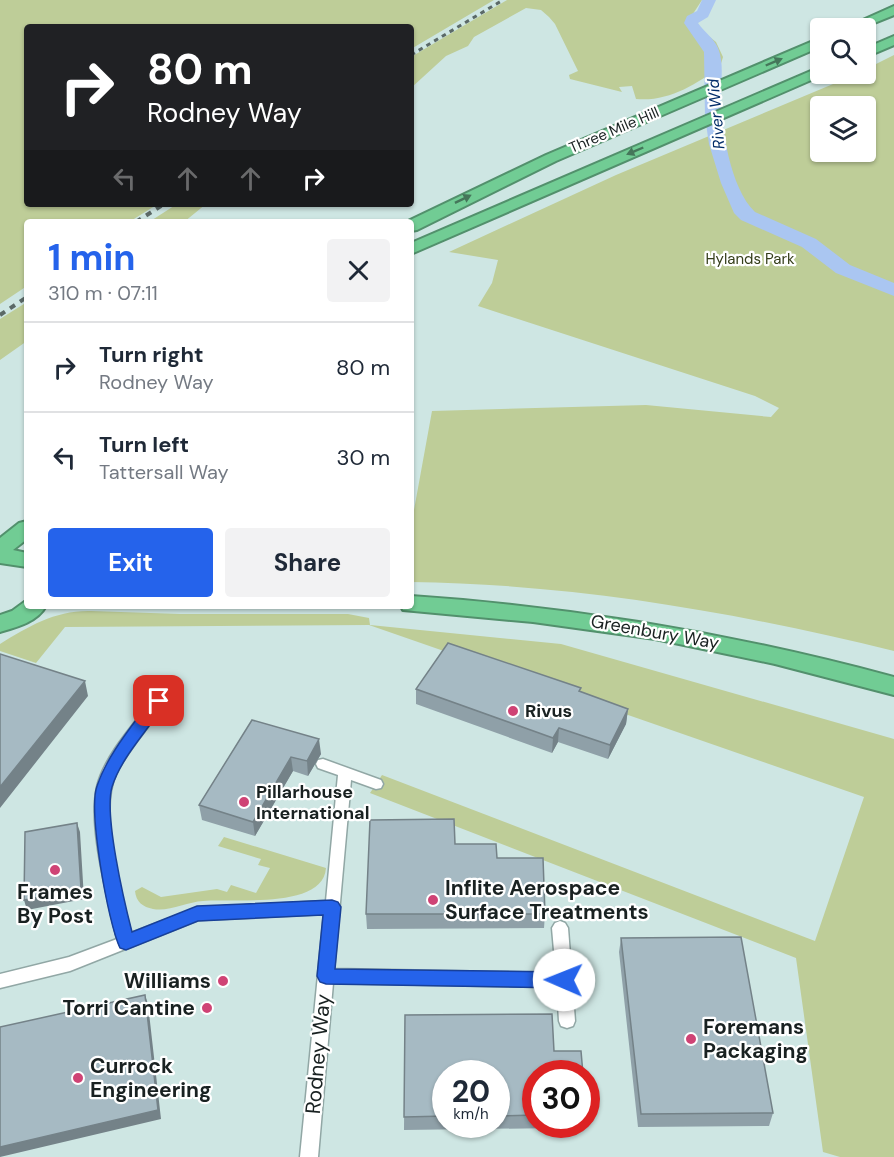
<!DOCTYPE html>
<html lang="en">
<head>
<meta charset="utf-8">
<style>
  :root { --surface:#fff; --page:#f2f2f3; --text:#1f2937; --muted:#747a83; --line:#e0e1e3; --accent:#2563eb }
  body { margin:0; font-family:"DM Sans",sans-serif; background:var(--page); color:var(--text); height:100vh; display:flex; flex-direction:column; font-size:22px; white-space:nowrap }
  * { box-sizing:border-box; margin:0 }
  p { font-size:20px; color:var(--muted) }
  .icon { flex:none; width:33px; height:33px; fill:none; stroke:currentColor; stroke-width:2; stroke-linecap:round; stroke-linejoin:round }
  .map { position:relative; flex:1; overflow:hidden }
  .details { position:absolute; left:24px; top:219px; width:390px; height:390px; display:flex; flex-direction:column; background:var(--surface); border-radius:6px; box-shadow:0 2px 4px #0004 }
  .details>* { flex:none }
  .hud { position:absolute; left:24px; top:24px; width:390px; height:183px; border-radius:6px; box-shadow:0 2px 4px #0004; background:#202124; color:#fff; overflow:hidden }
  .fabs { position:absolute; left:810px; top:18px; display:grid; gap:12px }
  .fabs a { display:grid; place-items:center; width:66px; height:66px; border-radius:6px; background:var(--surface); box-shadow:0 2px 4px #0004; font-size:30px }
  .speed { position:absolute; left:432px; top:1060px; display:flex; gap:12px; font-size:30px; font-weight:700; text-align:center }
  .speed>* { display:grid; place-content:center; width:78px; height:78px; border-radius:50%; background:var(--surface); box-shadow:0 2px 4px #0004; line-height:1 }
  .speed small { font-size:15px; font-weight:400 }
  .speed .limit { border:9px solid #d22; background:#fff; color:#111 }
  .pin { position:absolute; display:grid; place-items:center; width:51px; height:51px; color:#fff; margin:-26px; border-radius:12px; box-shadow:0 3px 9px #0006 }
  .me { position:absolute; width:66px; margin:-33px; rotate:271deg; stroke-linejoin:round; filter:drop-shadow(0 0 4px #0008) }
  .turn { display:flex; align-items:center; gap:21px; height:126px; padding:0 24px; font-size:27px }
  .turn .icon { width:78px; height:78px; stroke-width:2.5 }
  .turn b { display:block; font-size:42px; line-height:51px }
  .lanes { display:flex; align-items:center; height:57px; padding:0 24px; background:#0003; justify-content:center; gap:30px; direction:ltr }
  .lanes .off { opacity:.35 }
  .round { display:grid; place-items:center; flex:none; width:63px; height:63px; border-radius:6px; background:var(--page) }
  .headline { display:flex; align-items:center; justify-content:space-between; height:102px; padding:0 24px }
  h1 { font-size:36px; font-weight:700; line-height:45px; color:var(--accent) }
  .cta { display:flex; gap:12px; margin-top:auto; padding:12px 24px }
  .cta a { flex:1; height:69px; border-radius:6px; background:var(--accent); color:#fff; font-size:24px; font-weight:700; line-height:69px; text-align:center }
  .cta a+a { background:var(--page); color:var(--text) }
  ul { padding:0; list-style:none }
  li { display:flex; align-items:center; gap:18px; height:90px; padding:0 24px; border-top:2px solid var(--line) }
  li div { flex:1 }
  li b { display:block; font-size:22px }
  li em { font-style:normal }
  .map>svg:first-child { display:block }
</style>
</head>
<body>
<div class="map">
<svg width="894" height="1157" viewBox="0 0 894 1157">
  <rect width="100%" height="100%" fill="#cee6e3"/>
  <path fill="#becd98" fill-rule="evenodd" d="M0,0h494l-83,49v-22h-384v177h131l-29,18h-102v64l-27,18z
    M507,0h195l-13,20 27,22 7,15 -3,10c-25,18 -52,35 -84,32l-4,-13 -13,1 3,5 -52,-13 -1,-4 9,-4 -23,-47 -6,-7 -8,-7 -15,-2 -52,29 -6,9 -22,10 -35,32v-31z
    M894,55v596c-158,-39 -321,-67 -483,-69v-71l3,-1 18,-99 214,-6 125,12 8,-9 -24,-12 -277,-90 14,-23 6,-23 -49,-8 167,-77 241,-101h9v-5zM820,106h46v46h-46z
    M177,204h29l-22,18h-35z
    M27,302v39l-27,19v-41z
    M91,611l89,3h168l21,4 1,7 191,19 333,95v418h-54l-17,-5 -27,-194 -426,-165 12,-18 433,166 49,-144 -495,-172 -304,2 -29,36 -36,-12v-7c29,-18 56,-34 91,-33z
    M224,837l102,31c-3,42 -94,30 -123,33 -16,1 -34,11 -50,8 -10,-2 -17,-7 -18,-18l7,-4 19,10 56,-8 10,3 4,-7 25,8 14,-25 -12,-3 3,-6 -43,-13z"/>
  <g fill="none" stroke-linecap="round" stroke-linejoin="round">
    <path fill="#aac6f1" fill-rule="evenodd" d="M702,0h14l-8,17 -10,6c6,9 16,15 20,25 6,14 3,32 3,46 0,33 9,94 34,118l61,27 34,26 44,18v13l-58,-23 -34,-26 -61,-27 -7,-7 -13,-30 -12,-39 -4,-27 -1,-65 -20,-29 3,-7 10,-5z"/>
    <defs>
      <path id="street" d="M159,696l5,2 2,3c-15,25 -37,46 -50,73 -18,38 5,119 15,159l66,-25 129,-7 12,-126 -20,-7 -2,-4 2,-4 5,-1 58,21 2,4 -2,4 -5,1 -25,-9 -17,189 222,4 -4,-45 3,-5 5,-2 5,2 3,5 7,93 -2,5 -6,2 -6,-2 -2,-5 -2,-34 -224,-4 -15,174h-18l24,-243 -126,6 -128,51 -70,17v-14l69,-17 48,-18c-9,-41 -29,-111 -20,-152 7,-31 38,-64 57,-89z"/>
      <path id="highway" d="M894,6v9l-32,13h-17z
        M894,36v9l-28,12v-9z
        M820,38v9l-264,114 -139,69 -6,1v-9h-5l140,-67z
        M820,67v7h5l-414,180v-11z
        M27,521v18l-14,11 14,3v14l-27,-4v-25l19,-15z
        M411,596c164,11 324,38 483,81v18l-119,-31 -120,-25 -122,-17 -130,-12 -2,-4h10z
        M27,600v6h19c-9,16 -29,21 -46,26v-17l12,-4z"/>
    </defs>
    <use href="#street" stroke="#91a7a5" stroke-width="3"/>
    <use href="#highway" stroke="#52906c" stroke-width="4"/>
    <use href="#street" fill="#fff" fill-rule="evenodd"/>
    <use href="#highway" fill="#71cc94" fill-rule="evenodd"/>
    <path stroke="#5b6967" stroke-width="3" stroke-dasharray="4.5 4.5" stroke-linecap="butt" d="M411,55l92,-55"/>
    <path stroke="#5b6967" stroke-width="4" stroke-dasharray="6 6" stroke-linecap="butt" d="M136,222l28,-18
      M0,315l27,-18"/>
  </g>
  <path fill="#8fa0a8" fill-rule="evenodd" d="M416,689l164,3 48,17 -2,15 -18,35 -50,-17 -6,11 -136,-49z
    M252,720l69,34 -13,22 -15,-5 -38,65 -53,-16 -3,-15z
    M455,844l42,14 48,56 -1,14 -177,1 -1,-15z
    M621,938l152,175 -4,13 -131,1 -19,-175z
    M552,1014l2,37h27l2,23h-47v51h23l-1,3 -154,2 1,-115zM446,1074h50v51h-50z"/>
  <path fill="#748288" d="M85,681l3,15 -88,112v-21z
    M628,709l-2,15 -18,35 2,-14z
    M559,728l-1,14 -6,11 1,-15z
    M319,739l2,15 -13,22 -1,-15z
    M291,757l2,14 -38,65 -2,-14z
    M77,823l3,9 4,67 -57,11 -3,-10z
    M145,995l3,9 13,115 -161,38v-10z"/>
  <path fill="#a6bac3" stroke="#748288" stroke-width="1.5" d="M448,643l133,45 -2,3 49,18 -18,36 -51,-17 -6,10 -137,-49z
    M0,654l85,27 -85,106z
    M252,720l67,19 -12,22 -16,-4 -38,65 -54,-17z
    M454,819l1,25h41l1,14h46l2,56h-179l4,-94z
    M77,823l4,66 -57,11 1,-68z
    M741,937l32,176 -132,1 -20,-176z
    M145,995l13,115 -158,37v-120z
    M552,1014l2,37h27l2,23h-47v41l-40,1v-42h-50v42l-42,1 1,-102z"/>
  <defs><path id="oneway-solid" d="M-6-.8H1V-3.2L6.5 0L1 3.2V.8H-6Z" transform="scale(1.5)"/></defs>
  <g fill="#45765a">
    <use href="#oneway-solid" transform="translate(774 62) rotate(-23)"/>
    <use href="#oneway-solid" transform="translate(635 151) rotate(157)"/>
    <use href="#oneway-solid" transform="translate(463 199) rotate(-26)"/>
  </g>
  <path fill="#2563eb" stroke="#184099" stroke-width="1.5" d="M159,695l5,2 2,4c-16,28 -44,54 -54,86 -8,28 12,114 20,145l65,-26 135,-6 6,2 3,5 -6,62 229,3 6,2 3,6 -3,5 -6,3 -238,-4 -6,-2 -3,-6 6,-61 -125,6 -72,29 -6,-2c-12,-25 -32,-137 -23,-162 11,-33 37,-62 56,-89z"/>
  <g fill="#cf4375" stroke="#fff" stroke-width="2">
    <circle cx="513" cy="711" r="6"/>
    <circle cx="244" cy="802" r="6"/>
    <circle cx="55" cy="870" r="6"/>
    <circle cx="433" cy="900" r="6"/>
    <circle cx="223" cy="981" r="6"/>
    <circle cx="207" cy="1008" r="6"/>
    <circle cx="691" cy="1039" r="6"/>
    <circle cx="78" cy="1078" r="6"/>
  </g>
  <g text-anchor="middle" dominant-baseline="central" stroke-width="4.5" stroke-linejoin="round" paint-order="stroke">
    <g font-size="15" fill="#192121" stroke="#fff">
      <text transform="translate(614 130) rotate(-23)">Three Mile Hill</text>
    </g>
    <g font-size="15" fill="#343d19" stroke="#fff">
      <text x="750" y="259">Hylands Park</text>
    </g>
    <g font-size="16" font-style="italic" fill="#032d69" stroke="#fff">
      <text transform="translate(716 114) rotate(-95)">River Wid</text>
    </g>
    <g font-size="18" fill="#192121" stroke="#fff">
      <text transform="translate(655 632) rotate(10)">Greenbury Way</text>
    </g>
    <g font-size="18" font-weight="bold" fill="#192121" stroke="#fff" text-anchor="start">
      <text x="525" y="711">Rivus</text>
      <text x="256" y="792">Pillarhouse<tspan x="256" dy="21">International</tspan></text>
    </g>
    <g font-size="21" font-weight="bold" fill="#192121" stroke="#fff" text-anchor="start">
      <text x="445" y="888">Inflite Aerospace<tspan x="445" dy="24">Surface Treatments</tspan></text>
      <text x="55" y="892" text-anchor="middle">Frames<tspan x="55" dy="24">By Post</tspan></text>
      <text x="211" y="981" text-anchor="end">Williams</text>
      <text x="195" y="1008" text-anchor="end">Torri Cantine</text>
      <text x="703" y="1027">Foremans<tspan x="703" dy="24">Packaging</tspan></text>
      <text x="90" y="1066">Currock<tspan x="90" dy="24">Engineering</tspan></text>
    </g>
    <g font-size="21" fill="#192121" stroke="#fff">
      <text transform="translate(318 1054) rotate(-85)">Rodney Way</text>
    </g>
  </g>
</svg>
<div class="fabs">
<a><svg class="icon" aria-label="search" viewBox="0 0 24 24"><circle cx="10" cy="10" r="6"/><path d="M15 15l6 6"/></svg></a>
<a><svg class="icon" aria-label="layers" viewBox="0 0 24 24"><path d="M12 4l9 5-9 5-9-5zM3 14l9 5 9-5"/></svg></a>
</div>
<div class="speed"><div>20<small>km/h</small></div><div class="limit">30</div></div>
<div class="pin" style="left:159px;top:701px;background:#d93025"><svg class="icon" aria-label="arrive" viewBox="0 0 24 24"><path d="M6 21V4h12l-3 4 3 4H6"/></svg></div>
<svg class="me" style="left:564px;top:980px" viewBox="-20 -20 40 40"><circle r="19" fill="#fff"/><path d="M0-13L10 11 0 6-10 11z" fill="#2563eb"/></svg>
<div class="hud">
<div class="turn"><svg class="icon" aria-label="right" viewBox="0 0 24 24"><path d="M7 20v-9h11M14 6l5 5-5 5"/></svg><div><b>80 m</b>Rodney Way</div></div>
<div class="lanes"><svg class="icon off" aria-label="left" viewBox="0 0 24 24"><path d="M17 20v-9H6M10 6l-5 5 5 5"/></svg><svg class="icon off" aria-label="ahead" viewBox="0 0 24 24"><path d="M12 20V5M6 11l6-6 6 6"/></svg><svg class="icon off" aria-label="ahead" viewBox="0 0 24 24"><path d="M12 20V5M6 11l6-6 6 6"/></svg><svg class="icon" aria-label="right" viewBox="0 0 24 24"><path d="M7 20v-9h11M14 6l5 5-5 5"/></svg></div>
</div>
<section class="details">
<div class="headline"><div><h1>1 min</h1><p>310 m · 07:11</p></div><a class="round"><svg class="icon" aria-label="close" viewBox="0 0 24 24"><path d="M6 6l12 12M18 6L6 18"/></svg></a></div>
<ul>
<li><svg class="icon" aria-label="right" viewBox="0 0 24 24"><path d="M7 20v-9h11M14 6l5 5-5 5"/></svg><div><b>Turn right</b><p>Rodney Way</p></div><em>80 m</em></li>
<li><svg class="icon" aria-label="left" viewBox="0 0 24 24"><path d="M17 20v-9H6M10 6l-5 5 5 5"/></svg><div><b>Turn left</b><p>Tattersall Way</p></div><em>30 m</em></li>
</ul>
<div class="cta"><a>Exit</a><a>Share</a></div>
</section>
</div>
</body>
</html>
